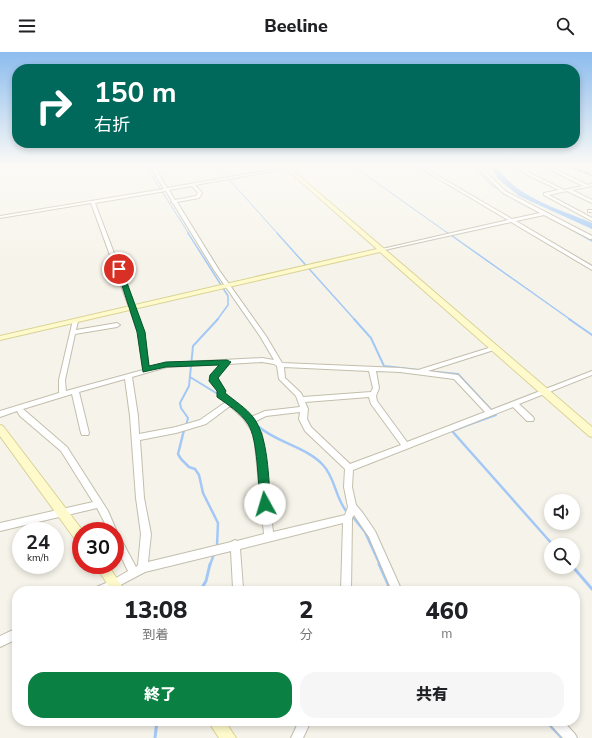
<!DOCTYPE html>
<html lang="ja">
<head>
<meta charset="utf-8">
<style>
  :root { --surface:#fff; --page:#f6f6f6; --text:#202124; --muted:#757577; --accent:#0b8043 }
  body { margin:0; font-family:"Nunito Sans","Noto Sans JP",sans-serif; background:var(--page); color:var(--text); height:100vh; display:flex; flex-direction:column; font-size:15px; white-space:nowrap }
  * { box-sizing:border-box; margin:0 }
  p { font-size:13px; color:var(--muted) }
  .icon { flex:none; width:22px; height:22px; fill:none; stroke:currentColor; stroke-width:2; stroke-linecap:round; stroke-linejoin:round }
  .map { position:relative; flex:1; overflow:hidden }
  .sheet { position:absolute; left:12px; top:534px; width:568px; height:140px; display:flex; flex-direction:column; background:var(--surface); border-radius:16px; box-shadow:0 2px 6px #0003 }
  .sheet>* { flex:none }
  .guide { position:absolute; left:12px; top:12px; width:568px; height:84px; border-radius:16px; box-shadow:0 2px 6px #0003; background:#00695c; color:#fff; overflow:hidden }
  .buttons { position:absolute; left:544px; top:442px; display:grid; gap:8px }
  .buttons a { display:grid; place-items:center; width:36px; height:36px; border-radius:50%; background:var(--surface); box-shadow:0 2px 6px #0003; font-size:20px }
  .speed { position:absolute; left:12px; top:470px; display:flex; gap:8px; font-size:20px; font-weight:700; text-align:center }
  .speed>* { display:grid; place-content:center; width:52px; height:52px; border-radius:50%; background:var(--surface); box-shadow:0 2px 6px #0003; line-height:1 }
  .speed small { font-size:10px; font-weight:400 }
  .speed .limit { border:6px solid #d22; background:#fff; color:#111 }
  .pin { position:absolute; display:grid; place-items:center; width:34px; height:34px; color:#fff; margin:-17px; border:2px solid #fff; border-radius:50%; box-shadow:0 1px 4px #0007 }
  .me { position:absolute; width:44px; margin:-22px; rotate:354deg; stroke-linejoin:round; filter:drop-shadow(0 0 3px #0008) }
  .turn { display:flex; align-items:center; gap:14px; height:84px; padding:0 16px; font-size:18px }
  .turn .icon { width:52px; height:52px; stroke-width:2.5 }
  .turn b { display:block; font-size:28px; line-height:34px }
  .eta { display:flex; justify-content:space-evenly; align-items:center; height:68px; text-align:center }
  .eta b { font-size:24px; font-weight:800; line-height:28px }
  .primary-button { display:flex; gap:8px; margin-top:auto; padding:8px 16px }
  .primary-button a { flex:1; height:46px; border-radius:16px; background:var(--accent); color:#fff; font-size:16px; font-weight:800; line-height:46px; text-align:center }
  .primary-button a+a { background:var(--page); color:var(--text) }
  header { display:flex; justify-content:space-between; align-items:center; height:52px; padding:0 16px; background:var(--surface); font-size:18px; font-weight:800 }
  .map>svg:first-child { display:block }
</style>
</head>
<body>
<header><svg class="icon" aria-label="menu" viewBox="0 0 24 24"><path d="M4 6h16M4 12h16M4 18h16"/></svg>Beeline<svg class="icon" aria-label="search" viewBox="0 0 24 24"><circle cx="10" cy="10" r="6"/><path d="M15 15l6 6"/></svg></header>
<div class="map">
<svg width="592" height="686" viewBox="0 0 592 686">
  <rect width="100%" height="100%" fill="#f6f4ea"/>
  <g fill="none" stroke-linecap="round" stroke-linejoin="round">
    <path stroke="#a3c8f6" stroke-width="1" d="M146,114l43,68
      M217,114l61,68
      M353,114l96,68
      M474,114l17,19 46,26
      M542,162l37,20"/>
    <path stroke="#a3c8f6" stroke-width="1.5" d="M188,181l40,63v9l-11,15
      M277,181l78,87
      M448,181l123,87
      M578,181l14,8"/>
    <path stroke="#a3c8f6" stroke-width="2" d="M354,267l17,19 13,28 35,4
      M569,267l23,16
      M426,319l32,3 38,41 -36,13
      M190,325l31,19
      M253,370l7,6
      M186,374l2,-8 -7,-10 -1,-5 9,-17 4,-40 25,-27"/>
    <path stroke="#a3c8f6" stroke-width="2.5" d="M259,375c19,16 47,20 64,38 13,14 12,33 24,47
      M462,375l-10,4 101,114
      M184,378l-6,24 3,5 8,8 6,2 4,6 4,18 15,30 -1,23
      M352,464l13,16 15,33
      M210,513l4,-11"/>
    <path stroke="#a3c8f6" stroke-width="3" d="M379,512l12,27
      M573,515l19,22
      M200,539l6,-10 4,-17
      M546,669l16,17
      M155,686l2,-17"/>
    <path fill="#a3c8f6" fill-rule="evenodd" d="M491,114h6c18,32 63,43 95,57v6l-73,-33 -22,-18z"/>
    <defs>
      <path id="street" d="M150,114h4l13,22 121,-21 2,1 -95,17 7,8 -3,5 -22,4 42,68 47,66 16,27 118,5 18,2 77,-24 2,1 1,1 -1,1 -69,22 30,4 33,35 101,-39v4l-73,29 14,13 1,2 -1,2h-6l-14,-14 -160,63 -1,17 4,18 6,7 13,19 27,60h-10l-23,-54 -15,-22 -2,3 -1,73h-10l2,-68 -103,26 3,39 -1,3h-8l-1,-3 -2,-37 -86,21 -36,19h-17l2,-3 17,-7 17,-10 -13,-27v-13h-6l-12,-23 -97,23v-8l93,-21 -32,-51 -41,-35 -3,-5 -17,6v-6l59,-18v-13l14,-60 2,-1 3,2 -2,9 41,-7 3,2 -3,2 -42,7 -10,46 1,11 77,-21 -5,-38 -47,-129 -91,15v-2l164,-27zM192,134l6,7 -2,3 -21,4 -6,-10zM166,139l6,10 -1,1 2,1 41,67 46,66 14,24 -12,-2 -95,5 -18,5 -5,-36 -49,-129zM262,310l12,2 3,2 2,13 17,17 4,11 -35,4 -14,6 -26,-24v-2l-8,-14 12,-13zM221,312l-11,13 9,14 -1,3 8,8 -26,18 -24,7 -37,7 -1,-18 -6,-39 35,-10zM284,315l85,4 4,17 -2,4 -68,5 -2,-4 -16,-15zM376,319l24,1 54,7 31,33 -78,30 -30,-41 -1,-5 3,-8zM125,327l5,37 6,82 5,36 -3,31 -2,2 -19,-35 -9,-21 -41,-64 -44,-38 49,-15 9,39 1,2h6l1,-2 -10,-41zM369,345l2,7 30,41 -51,19 -39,-37 -4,-8 1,-10 -3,-7zM230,354l13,12 11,16 10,100 -27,7 -2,-1 -4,2 -83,20 3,-28 -7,-36 -4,-58 36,-7 30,-9zM300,360l-1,7 6,12 40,38 -1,18 4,20 -3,8 -72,17 -11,-98 -8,-12 12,-6z
        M417,114h4l91,53 28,-6 -37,-20 -27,-27h4l25,25 87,45v3h-2l-46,-24 -28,6 76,45v4l-81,-48 -131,29v-2h2l126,-29z
        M517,114h4l7,6 36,18 19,-4 -40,-20h5l40,19 4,-1v2l-20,4 20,10v3l-25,-12 -18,4 43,23v3l-48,-26v-2l15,-3 -33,-16z
        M588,158h4v2h-4z
        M17,576v11l-17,8v-11z
        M299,669h12l-8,17h-12z
        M549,669h14l12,13 2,4h-14l-12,-13z"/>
      <path id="secondary" d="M283,114h22l-14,3 301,258v10l-3,-1 -209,-184 -380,88v-4l377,-87z
        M0,373l3,1 80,105h-2v12l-4,-1 -77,-106z
        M95,513h13l17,26h-13z
        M208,669h17l11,17h-17z"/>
    </defs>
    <use href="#street" stroke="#c3beac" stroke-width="2"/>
    <use href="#secondary" stroke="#d9d297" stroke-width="2"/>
    <use href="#street" fill="#fff" fill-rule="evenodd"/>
    <use href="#secondary" fill="#fffacb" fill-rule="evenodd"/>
    <defs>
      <path id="rail" d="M569,114l23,9"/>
    </defs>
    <use href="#rail" stroke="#999" stroke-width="2"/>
    <use href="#rail" stroke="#fff" stroke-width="1" stroke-dasharray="3.5" stroke-linecap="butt"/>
  </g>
  <linearGradient id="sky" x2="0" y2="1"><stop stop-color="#8cbcee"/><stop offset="0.54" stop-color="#fbfaf6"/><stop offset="1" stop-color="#fbfaf6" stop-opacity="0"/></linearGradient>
  <rect width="592" height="210" fill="url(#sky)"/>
  <path fill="#0b8043" stroke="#07532c" d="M116,215l6,2 23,63 4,34 17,-4 61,-2 4,2 -13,16 8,13 -1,2c10,8 21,15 28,24 16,20 15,62 18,87l-2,3h-8l-1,-3c-2,-21 -2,-64 -12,-80 -8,-12 -20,-19 -31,-27v-6l-8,-10 1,-6 9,-10 -53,2 -23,5 -6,-40z"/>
</svg>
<div class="buttons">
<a><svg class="icon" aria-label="sound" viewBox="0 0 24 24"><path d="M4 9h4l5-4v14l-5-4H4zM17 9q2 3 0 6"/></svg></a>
<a><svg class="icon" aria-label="search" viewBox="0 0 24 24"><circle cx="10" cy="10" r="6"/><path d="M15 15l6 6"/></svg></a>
</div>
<div class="speed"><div>24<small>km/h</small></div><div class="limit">30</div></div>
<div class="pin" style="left:119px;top:217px;background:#d93025"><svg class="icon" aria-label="arrive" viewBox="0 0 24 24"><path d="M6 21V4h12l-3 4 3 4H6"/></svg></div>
<svg class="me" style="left:265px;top:452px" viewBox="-20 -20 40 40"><circle r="19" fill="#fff"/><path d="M0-13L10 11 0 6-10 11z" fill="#0b8043"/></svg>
<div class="guide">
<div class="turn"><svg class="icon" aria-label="right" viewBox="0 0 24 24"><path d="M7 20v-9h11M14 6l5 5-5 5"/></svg><div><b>150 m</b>右折</div></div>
</div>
<section class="sheet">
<div class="eta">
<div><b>13:08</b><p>到着</p></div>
<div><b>2</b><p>分</p></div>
<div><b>460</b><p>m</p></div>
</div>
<div class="primary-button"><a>終了</a><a>共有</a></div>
</section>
</div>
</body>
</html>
